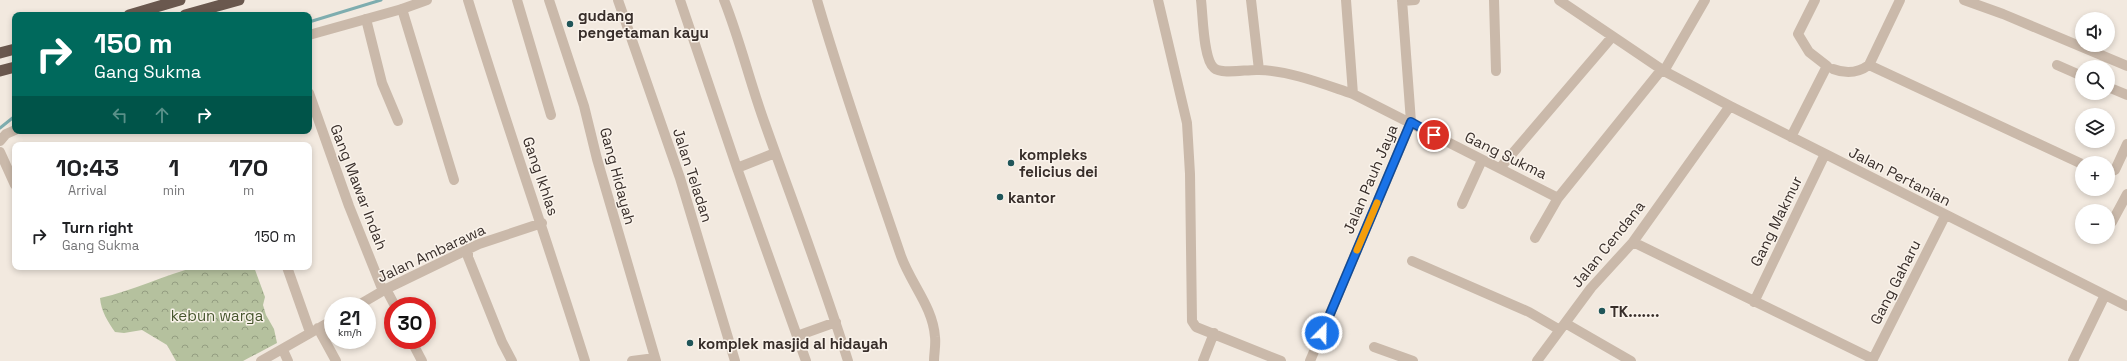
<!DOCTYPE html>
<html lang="en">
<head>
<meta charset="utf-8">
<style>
  :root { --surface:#fff; --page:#f2f2f2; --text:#202124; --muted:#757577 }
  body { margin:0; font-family:"Space Grotesk",sans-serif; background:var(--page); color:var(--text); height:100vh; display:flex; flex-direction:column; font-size:15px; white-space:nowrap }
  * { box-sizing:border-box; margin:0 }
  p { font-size:13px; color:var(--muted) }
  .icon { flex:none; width:22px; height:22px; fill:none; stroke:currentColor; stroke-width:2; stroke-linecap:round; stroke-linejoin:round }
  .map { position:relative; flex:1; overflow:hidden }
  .side { position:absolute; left:12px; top:142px; width:300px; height:128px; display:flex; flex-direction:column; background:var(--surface); border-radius:8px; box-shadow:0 2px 6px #0003 }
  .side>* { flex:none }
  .guide { position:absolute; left:12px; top:12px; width:300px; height:122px; border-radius:8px; box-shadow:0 2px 6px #0003; background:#00695c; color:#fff; overflow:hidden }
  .fabs { position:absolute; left:2075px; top:12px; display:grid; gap:8px }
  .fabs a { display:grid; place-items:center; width:40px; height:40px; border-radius:50%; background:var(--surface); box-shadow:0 2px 6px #0003; font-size:20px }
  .speed { position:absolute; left:324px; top:297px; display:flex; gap:8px; font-size:20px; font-weight:700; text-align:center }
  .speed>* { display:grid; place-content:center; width:52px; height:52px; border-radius:50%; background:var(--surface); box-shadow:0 2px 6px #0003; line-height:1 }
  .speed small { font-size:10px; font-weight:400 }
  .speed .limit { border:6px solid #d22; background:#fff; color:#111 }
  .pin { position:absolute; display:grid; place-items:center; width:34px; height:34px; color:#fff; margin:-17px; border:2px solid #fff; border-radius:50%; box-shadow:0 1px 4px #0007 }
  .me { position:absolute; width:44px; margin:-22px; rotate:23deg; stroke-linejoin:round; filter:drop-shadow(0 0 3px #0008) }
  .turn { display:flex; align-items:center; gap:14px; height:84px; padding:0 16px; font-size:18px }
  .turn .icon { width:52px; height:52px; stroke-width:2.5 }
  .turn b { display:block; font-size:28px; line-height:34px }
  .lanes { display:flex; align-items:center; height:38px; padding:0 16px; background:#0003; justify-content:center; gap:20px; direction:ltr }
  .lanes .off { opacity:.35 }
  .eta { display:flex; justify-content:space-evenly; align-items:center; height:68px; text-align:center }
  .eta b { font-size:24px; font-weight:700; line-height:28px }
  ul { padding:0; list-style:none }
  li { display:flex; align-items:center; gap:12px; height:52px; padding:0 16px }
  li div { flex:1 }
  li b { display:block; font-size:15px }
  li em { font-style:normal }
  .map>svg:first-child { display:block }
</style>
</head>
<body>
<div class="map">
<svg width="2127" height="361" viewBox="0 0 2127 361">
  <defs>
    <pattern id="park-crowns" width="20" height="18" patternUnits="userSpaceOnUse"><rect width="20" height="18" fill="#b5c19e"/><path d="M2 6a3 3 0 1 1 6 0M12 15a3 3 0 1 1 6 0" fill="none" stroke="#949d81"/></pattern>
  </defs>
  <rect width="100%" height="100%" fill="#f2e9df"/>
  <path fill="url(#park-crowns)" d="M197,267h57l11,30 -2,8 3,10 8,14 3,14 -34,18h-67l-9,-16 -25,-15 -18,3 -9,-1c-7,-10 -14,-21 -15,-34 33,-7 63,-23 97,-31z"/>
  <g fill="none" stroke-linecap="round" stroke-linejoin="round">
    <path stroke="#7eadaf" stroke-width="3" d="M309,22l72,-22
      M0,128l15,-12"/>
    <path stroke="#cab9aa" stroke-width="10" d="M468,0c37,121 79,240 117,361
      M517,0l34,115
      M549,0l35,106 13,53 59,202
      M618,0l62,178 55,183
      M680,0l57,168 60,168
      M724,0c16,40 26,83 41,124 28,79 58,157 83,237
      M817,0c25,86 55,171 84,256 10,28 32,51 34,81 1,8 -1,16 -1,24
      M1158,0l29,123 3,51 2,147 4,6 85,34
      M1201,0c2,15 2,59 13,68 8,7 34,1 45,2 32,1 64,14 94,24
      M1251,0l8,70
      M1346,0l7,94 205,104
      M1494,0l2,71
      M1559,0l105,71 66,35 397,200
      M1964,0l39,14 124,52
      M1402,1l13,-1
      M402,9l52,171
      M366,19l16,64 16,38
      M1869,65l213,99
      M2057,65l25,11
      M1833,69c13,5 25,4 36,-4l31,-65
      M1664,71l41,-71
      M2108,87l19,8
      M309,93l40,113 34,85
      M1791,137l36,-71 -18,-14 -11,-18 17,-34
      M0,152l15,33
      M737,168l38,-15
      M1500,168l112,-131
      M2108,173l7,-3 12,-26
      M1462,204l20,-44
      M2112,222l15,-28
      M1535,238l23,-40 104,-129
      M1633,242l240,117
      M468,249v8l34,85 10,19
      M1412,261l117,51 31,18
      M287,267l23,65
      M386,289l9,17
      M1754,302l71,-148
      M357,306l29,-17 93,-45 63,-21
      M1565,323l66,38
      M318,328l18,33
      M411,340l11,21
      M1374,347l39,14
      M283,350l5,11
      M261,361l72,-41
      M632,361l23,-3
      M806,361l-9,-25 39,-14
      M1203,361l11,-28
      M1310,361l101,-239 -9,-122
      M1537,361l54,-73 42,-46 97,-136
      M1872,361l73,-145
      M2073,361l32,-66"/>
    <path stroke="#cab9aa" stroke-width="10" d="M309,35l93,-26 25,-9
      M0,141l6,-7 9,-4"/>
    <path stroke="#6a584e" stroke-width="11" d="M129,15l51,-15
      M185,15l54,-15
      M0,53l15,-4
      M0,71l15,-4"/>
  </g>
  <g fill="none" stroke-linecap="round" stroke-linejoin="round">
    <defs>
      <path id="route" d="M1322,333l89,-211 23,13"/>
    </defs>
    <use href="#route" stroke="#114b97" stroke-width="10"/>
    <use href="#route" stroke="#1a73e8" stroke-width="7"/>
    <path stroke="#f59e0b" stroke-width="7" d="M1357,250l20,-47"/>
  </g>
  <g fill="#205559" stroke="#faf3eb" stroke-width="1.5">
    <circle cx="570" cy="24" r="4"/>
    <circle cx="1011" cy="163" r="4"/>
    <circle cx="1000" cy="197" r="4"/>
    <circle cx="1602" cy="311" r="4"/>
    <circle cx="690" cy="343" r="4"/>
  </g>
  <g text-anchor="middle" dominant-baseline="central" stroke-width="3" stroke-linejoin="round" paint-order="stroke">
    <g font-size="15" font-weight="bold" fill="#382e2a" stroke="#faf3eb" text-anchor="start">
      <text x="578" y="15">gudang<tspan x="578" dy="17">pengetaman kayu</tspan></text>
      <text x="1019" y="154">kompleks<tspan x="1019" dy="17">felicius dei</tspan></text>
      <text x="1008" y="197">kantor</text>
      <text x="1610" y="311">TK.......</text>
      <text x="698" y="343">komplek masjid al hidayah</text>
    </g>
    <g font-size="15" fill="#382e2a" stroke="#faf3eb">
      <text transform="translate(1506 155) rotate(26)">Gang Sukma</text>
      <text transform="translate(693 175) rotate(72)">Jalan Teladan</text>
      <text transform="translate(541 176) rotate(71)">Gang Ikhlas</text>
      <text transform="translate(618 176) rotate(75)">Gang Hidayah</text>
      <text transform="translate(1900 176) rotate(27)">Jalan Pertanian</text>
      <text transform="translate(1370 179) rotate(-67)">Jalan Pauh Jaya</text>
      <text transform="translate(359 187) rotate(69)">Gang Mawar Indah</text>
      <text transform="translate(1776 221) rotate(-64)">Gang Makmur</text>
      <text transform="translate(1608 244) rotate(-51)">Jalan Cendana</text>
      <text transform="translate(431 253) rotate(-25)">Jalan Ambarawa</text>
      <text transform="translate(1895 282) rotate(-63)">Gang Gaharu</text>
    </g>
    <g font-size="15" fill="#47562e" stroke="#faf3eb">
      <text x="217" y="315">kebun warga</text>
    </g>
  </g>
</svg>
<div class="fabs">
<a><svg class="icon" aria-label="sound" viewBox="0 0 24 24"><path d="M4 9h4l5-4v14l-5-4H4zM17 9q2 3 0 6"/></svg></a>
<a><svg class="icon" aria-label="search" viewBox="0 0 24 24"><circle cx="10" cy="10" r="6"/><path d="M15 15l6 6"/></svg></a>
<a><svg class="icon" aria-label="layers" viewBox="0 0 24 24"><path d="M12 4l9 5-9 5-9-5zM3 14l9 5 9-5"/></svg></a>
<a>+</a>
<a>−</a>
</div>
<div class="speed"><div>21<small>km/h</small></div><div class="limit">30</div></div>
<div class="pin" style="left:1434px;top:135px;background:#d93025"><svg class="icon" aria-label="arrive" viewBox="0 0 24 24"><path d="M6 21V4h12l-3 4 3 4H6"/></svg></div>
<svg class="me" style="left:1322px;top:333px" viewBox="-20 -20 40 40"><circle r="17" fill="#1a73e8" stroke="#fff" stroke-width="3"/><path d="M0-11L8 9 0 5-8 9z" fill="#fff"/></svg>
<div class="guide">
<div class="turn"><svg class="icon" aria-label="right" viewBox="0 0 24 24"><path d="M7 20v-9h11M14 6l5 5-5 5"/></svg><div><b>150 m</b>Gang Sukma</div></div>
<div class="lanes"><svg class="icon off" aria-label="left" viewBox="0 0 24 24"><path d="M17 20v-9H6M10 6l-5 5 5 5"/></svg><svg class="icon off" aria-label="ahead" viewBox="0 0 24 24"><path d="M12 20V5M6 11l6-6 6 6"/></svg><svg class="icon" aria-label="right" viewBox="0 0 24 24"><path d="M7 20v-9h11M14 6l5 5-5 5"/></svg></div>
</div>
<section class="side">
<div class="eta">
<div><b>10:43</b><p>Arrival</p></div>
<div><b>1</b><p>min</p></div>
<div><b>170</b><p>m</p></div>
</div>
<ul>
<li><svg class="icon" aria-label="right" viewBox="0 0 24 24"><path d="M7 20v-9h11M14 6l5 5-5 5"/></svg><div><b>Turn right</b><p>Gang Sukma</p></div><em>150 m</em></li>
</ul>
</section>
</div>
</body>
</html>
